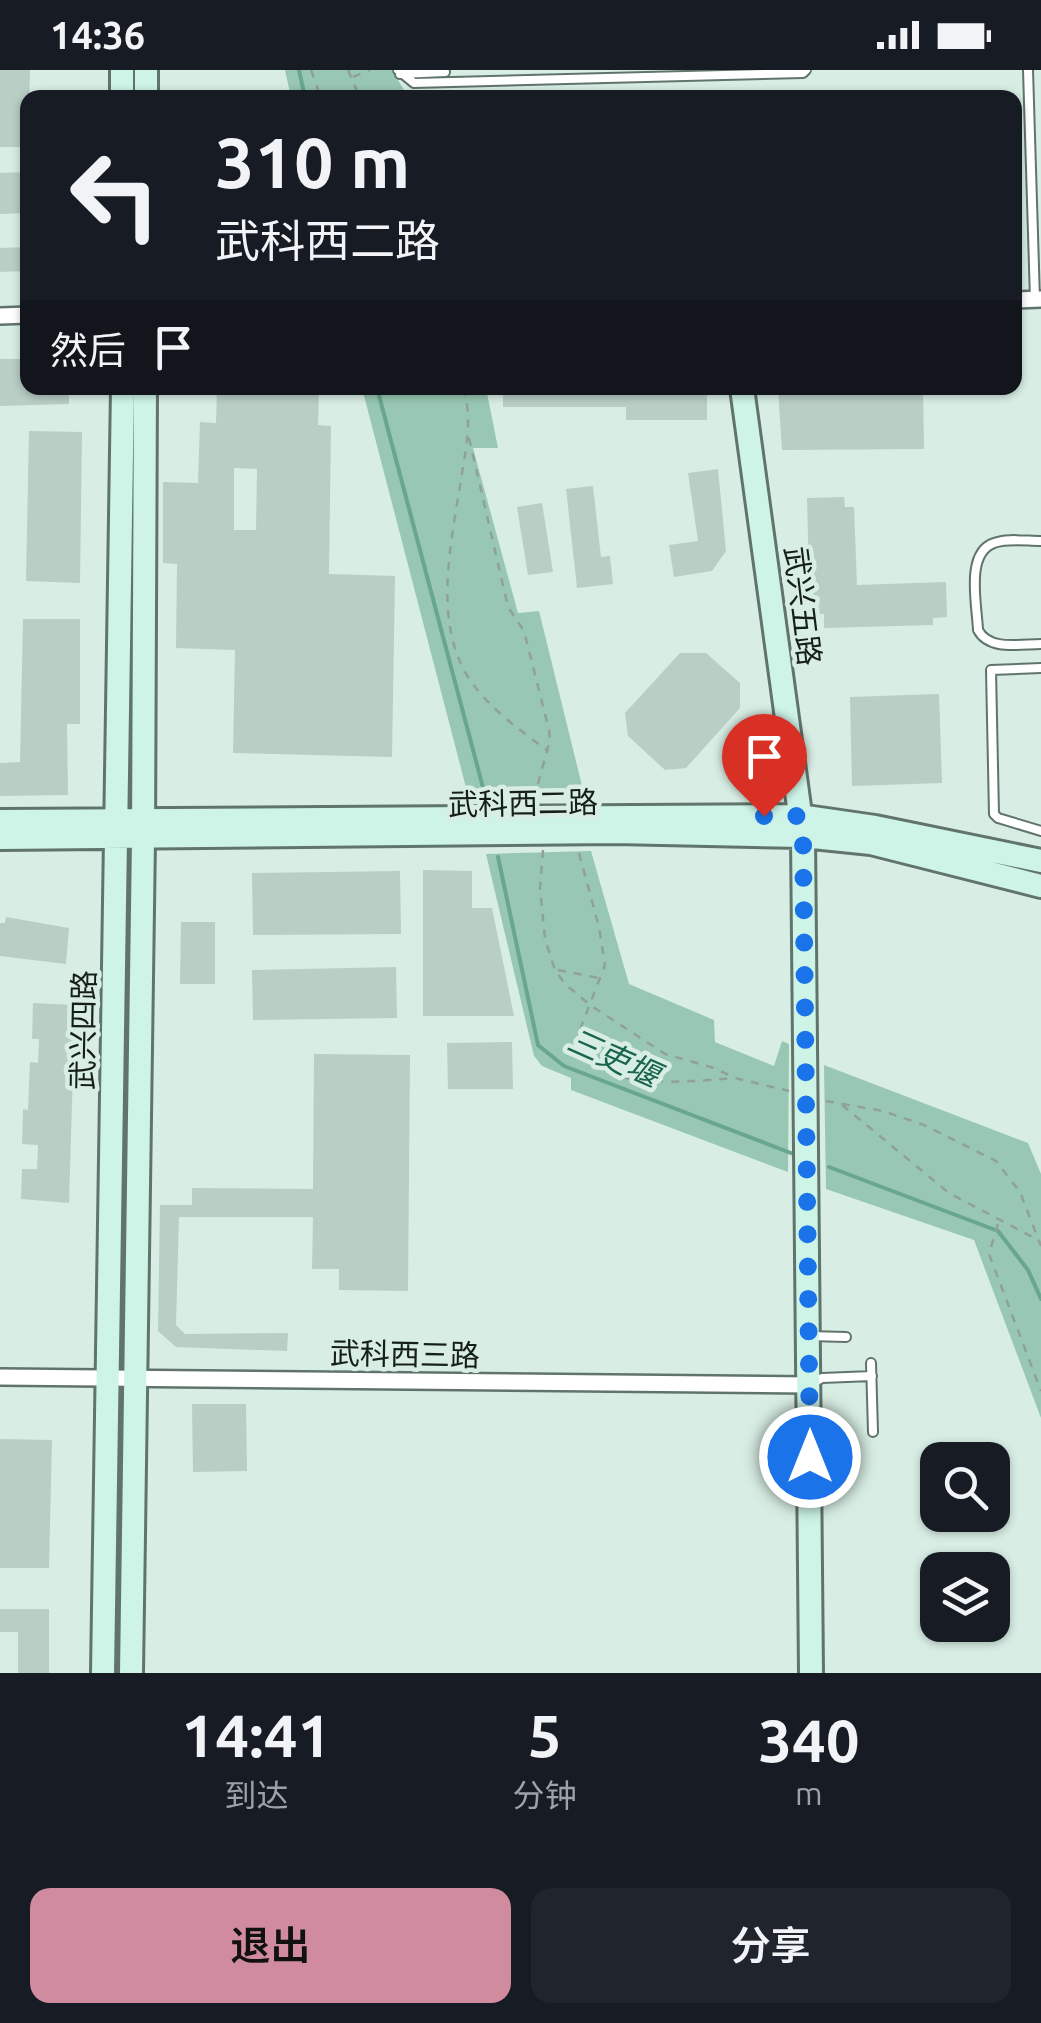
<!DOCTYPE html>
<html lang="zh">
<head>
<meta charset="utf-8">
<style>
  :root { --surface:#171b24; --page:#20242c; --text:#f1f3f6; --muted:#9ea1a6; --accent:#d08c9e }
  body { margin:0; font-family:Ubuntu,"Noto Sans SC",sans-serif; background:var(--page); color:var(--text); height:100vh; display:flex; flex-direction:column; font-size:38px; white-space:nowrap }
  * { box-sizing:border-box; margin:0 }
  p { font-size:32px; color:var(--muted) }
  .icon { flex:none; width:55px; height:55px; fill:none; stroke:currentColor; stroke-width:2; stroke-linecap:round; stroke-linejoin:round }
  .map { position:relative; height:1603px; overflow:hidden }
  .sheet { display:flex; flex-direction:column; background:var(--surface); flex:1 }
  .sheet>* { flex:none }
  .top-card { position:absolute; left:20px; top:20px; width:1002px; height:305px; border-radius:20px; box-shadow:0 2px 8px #0004; background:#171b24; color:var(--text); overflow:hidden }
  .fabs { position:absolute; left:920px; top:1372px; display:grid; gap:20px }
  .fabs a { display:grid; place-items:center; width:90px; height:90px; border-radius:20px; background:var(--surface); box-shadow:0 2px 8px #0004; font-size:50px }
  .pin { position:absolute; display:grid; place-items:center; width:85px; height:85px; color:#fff; margin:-102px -42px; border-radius:50% 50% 50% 0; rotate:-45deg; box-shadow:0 0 10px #0007 }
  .pin .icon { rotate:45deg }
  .me { position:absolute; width:110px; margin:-55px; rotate:0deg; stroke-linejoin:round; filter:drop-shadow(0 0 8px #0008) }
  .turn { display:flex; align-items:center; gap:35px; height:210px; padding:0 30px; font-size:45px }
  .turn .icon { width:130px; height:130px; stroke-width:2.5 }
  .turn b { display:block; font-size:70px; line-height:85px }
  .then { display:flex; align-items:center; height:95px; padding:0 30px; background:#0003; gap:20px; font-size:38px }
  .eta { display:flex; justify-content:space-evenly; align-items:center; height:170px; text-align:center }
  .eta b { font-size:60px; font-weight:600; line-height:70px }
  .button { display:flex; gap:20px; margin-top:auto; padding:20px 30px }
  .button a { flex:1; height:115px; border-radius:20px; background:var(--accent); color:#111; font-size:40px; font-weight:600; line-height:115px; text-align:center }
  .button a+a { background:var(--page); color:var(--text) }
  .status { display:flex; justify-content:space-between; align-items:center; height:70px; padding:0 50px; background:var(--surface); direction:ltr }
  .status svg { height:28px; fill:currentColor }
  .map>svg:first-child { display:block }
</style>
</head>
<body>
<div class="status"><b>14:36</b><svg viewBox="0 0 49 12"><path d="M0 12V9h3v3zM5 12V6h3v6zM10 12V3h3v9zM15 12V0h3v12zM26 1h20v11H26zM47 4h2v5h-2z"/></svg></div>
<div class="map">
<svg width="1041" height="1603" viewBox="0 0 1041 1603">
  <rect width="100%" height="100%" fill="#d8eee4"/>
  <path fill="#98c7b3" d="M285,0h107l12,20v7h-113z
    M362,318h124l12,60h-25l45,165 21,-2 46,187 -116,1z
    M591,781l38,133 85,36 1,22 59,24 8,-25 7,3 -1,128 -217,-82v-12l-29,-12 -8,-10 -48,-202z
    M824,995l204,78 13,31v244l-67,-178 -148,-51z"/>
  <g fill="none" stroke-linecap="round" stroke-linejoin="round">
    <path stroke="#68a68e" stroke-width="4" d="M299,0l6,28
      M377,318l108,407
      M498,787l40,188 26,21 232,89
      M829,1097l169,64 30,39 13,29"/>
  </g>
  <path fill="#b9cec5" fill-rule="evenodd" d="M0,0h30l-2,77h-28z
    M28,102v41l-28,1v-41z
    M28,177v24l-28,1v-24z
    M0,289h28v29h41v16l-69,2z
    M217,318l102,2 -1,35 13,1 -2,148 66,2 -3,181 -159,-4 2,-103 -59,-2 1,-84 -14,-1v-81l35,1 2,-61 16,1zM234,398l23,1 -1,61h-22z
    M503,318h187v7h17v25h-81v-13h-123z
    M778,318h145l1,61 -142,1z
    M29,361l53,1 -2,151 -54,-2z
    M718,399l8,82 -14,20 -38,6 -5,-32 29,-4 -10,-68z
    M593,416l8,71 9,-1 3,28 -36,4 -11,-99z
    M844,427l1,10h9l3,78 89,-3 1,35 -14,1v7l-109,3v-14h-14l-3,-116z
    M542,433l11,69 -25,3 -11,-68z
    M23,549h57v105h-13l1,71 -68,1v-33l20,-1z
    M680,583h26l34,30v25l-54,60 -21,2 -37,-34 -3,-23z
    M939,624l3,89 -90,3 -2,-89z
    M423,800l49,1v37h20l22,108h-91z
    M400,801l1,63 -148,1 -1,-62z
    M6,847l63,11 -3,36 -66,-8v-33h5z
    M181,852h34v62h-35z
    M396,897l1,51 -144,2 -1,-50z
    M33,933l42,2 -6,198 -48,-4 1,-30h15l1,-24 -16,-1 1,-35 5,1 2,-48 8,1 1,-24h-7z
    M512,972l1,47h-65l-1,-46z
    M314,984l96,1 -2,236 -69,-1v-21h-27l1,-52h-134l-3,108 9,9 103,-1 -1,18 -111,-4 -18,-16 2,-126h32v-17l121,1z
    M192,1334h54l1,67 -54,1z
    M0,1369l52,1 -3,128h-49z
    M0,1539h49v64h-31v-41h-18z"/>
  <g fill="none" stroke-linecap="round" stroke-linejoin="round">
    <defs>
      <path id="lane" d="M398,0l16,13 389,-10 3,-3
        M1028,0l7,230
        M400,4l45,-2
        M1041,471c-15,0 -34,-3 -47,2 -29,10 -17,62 -16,87 11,21 42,14 63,14
        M1041,598l-50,2 3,144 4,4 43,13
        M809,1266l37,1
        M871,1293l2,69
        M813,1313l9,-5 50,-2"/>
      <path id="street" d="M1015,230l26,-1
        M0,246l28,-1
        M0,1307l809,8"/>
      <path id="secondary" d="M122,0v28
        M146,28v-28
        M742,318l61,448 8,837
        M0,751l799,-5 76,11 166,34
        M0,768l616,-6 187,4 68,7 170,43
        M103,1603l20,-1285
        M131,1603l12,-834 2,-451"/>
    </defs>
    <use href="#lane" stroke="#61746b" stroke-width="12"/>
    <use href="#street" stroke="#61746b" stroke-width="20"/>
    <use href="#secondary" stroke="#61746b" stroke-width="28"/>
    <path stroke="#90a199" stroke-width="2.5" stroke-dasharray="8 8" stroke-linecap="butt" d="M311,0l10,28
      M348,0l12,28
      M353,7l17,-7
      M463,318c10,30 3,60 -2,91 -9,60 -27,134 3,191 18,33 54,59 83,80
      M469,368l39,169 16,24 25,99 1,10 -14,51 4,8
      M543,780l-3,38 5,51 10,31 10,14 25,21 75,49 49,14 21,10 54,13
      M579,783l20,74 6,38 -24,62c-12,70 112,54 152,51
      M558,900l41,8
      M826,1031l57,10 41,14 72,36 24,31 21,54
      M842,1035l107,88 87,46
      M998,1154l-9,30 52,137"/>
    <use href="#lane" stroke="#fff" stroke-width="8"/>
    <use href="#street" stroke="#fff" stroke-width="15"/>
    <use href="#secondary" stroke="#cdf4e7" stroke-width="22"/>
  </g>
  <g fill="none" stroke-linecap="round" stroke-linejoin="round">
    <path stroke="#1a73e8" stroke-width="18" stroke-dasharray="0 32.4" d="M764,746h35l4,20 7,621"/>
  </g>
  <g text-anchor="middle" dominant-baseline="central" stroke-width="9" stroke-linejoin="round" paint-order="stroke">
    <g font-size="30" fill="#161e1a" stroke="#d8eee4">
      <text transform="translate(803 536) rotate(83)">武兴五路</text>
      <text transform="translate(523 733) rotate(-1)">武科西二路</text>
      <text transform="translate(83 960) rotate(-89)">武兴四路</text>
      <text transform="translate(405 1284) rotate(1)">武科西三路</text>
    </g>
    <g font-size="32" font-style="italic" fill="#19654d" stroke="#d8eee4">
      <text transform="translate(614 987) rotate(24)">三吏堰</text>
    </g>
  </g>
</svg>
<div class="fabs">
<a><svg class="icon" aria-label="search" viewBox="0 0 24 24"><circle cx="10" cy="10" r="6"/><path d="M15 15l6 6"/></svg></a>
<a><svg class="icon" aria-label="layers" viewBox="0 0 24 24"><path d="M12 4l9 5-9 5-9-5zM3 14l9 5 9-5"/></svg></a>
</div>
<div class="pin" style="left:764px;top:746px;background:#d93025"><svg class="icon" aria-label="arrive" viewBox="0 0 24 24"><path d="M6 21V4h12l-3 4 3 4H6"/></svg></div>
<svg class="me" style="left:810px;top:1387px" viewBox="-20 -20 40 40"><circle r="17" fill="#1a73e8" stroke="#fff" stroke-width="3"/><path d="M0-11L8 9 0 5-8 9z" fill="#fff"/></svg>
<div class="top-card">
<div class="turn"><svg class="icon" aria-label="left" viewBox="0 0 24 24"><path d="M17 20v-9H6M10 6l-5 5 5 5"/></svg><div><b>310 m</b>武科西二路</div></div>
<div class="then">然后<svg class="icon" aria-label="arrive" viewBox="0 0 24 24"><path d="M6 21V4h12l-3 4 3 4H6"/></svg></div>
</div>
</div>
<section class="sheet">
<div class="eta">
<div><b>14:41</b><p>到达</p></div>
<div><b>5</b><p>分钟</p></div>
<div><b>340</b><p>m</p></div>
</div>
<div class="button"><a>退出</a><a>分享</a></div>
</section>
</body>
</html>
